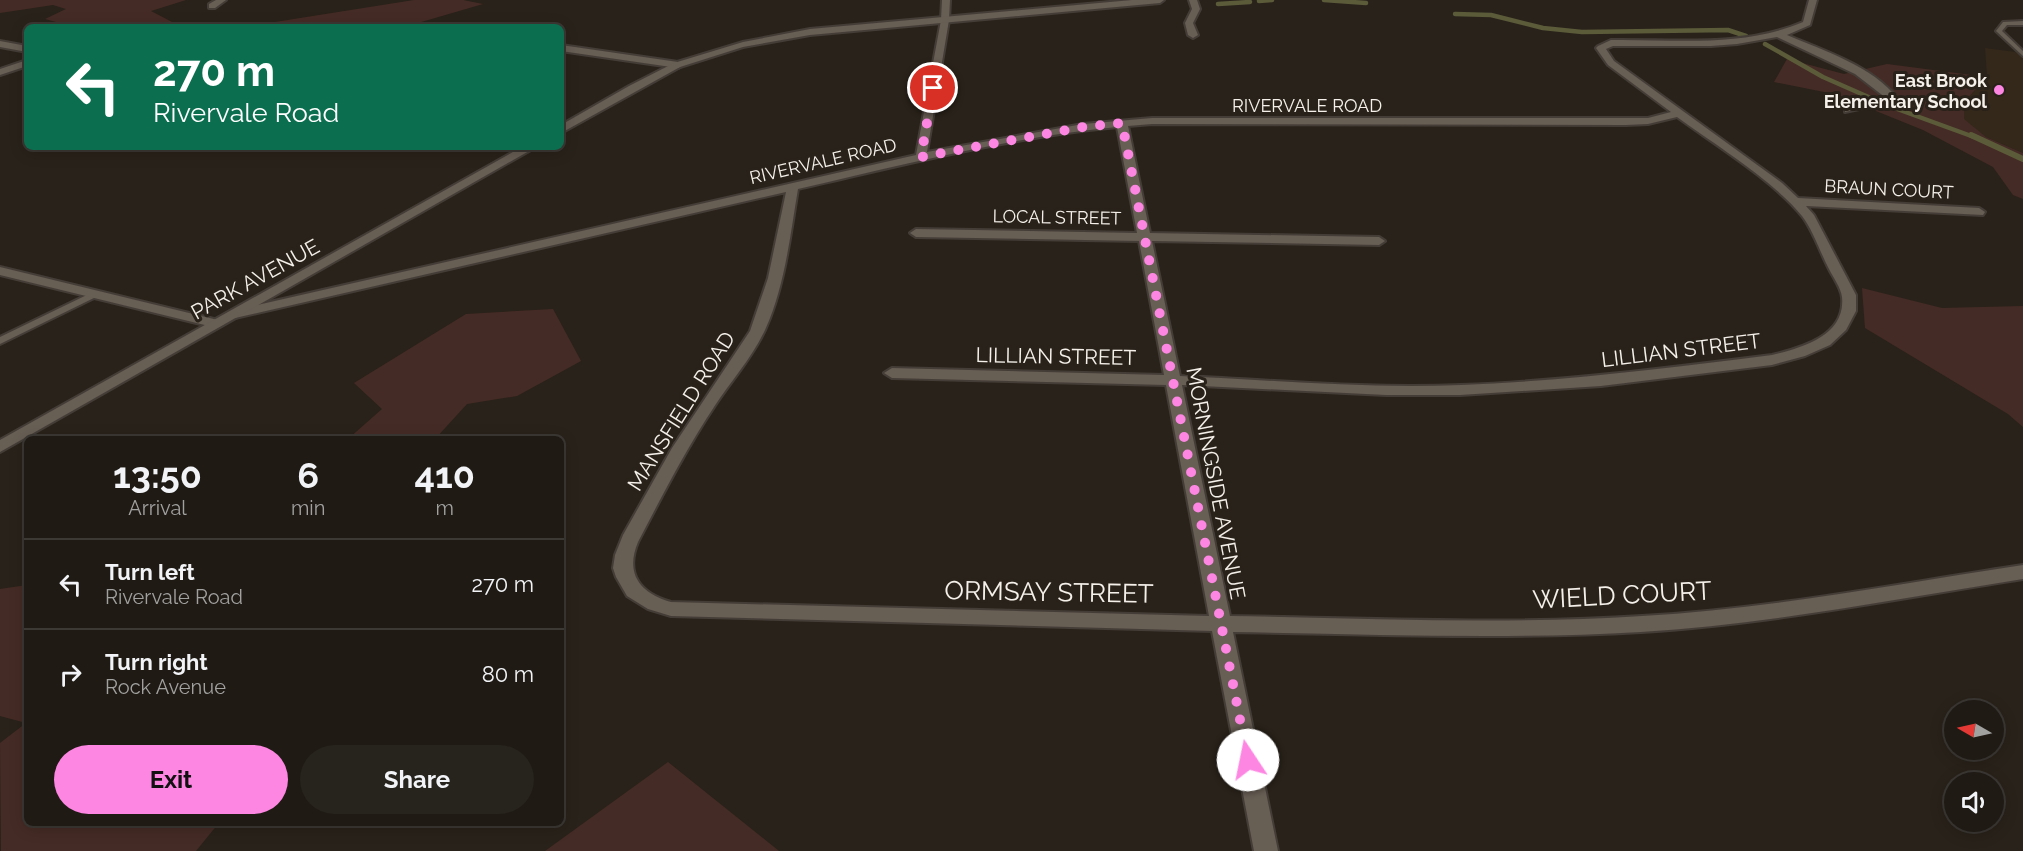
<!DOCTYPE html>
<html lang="en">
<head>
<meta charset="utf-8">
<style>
  :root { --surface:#1f1a14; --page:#27231d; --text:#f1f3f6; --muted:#a1a1a0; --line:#3c3834; --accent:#fd86e2 }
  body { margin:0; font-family:Raleway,sans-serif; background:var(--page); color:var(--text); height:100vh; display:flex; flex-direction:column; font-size:22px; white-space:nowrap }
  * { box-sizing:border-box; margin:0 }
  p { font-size:20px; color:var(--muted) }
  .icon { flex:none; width:33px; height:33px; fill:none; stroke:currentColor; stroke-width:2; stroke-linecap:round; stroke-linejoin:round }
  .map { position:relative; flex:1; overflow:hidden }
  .side { position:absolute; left:24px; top:436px; width:540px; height:390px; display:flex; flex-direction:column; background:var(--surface); border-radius:9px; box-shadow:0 3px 15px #0003,0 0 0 2px var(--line) }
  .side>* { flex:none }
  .top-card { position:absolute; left:24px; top:24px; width:540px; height:126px; border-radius:9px; box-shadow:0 3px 15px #0003,0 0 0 2px var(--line); background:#0b6e4f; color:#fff; overflow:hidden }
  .needle { width:39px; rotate:279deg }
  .controls { position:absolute; left:1944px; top:700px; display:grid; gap:12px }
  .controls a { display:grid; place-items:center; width:60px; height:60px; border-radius:50%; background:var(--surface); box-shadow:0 3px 15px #0003,0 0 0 2px var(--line); font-size:30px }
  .pin { position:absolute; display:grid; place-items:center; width:51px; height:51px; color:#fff; margin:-26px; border:3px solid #fff; border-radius:50%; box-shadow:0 2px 6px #0007 }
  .me { position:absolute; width:66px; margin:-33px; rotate:349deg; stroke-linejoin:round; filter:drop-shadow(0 0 4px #0008) }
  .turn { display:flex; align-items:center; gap:21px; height:126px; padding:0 30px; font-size:27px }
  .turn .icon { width:78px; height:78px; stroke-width:2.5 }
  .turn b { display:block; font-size:42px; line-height:51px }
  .eta { display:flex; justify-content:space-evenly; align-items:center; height:102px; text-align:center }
  .eta b { font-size:36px; font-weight:700; line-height:42px }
  .action { display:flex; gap:12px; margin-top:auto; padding:12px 30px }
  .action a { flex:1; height:69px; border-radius:36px; background:var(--accent); color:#111; font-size:24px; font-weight:700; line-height:69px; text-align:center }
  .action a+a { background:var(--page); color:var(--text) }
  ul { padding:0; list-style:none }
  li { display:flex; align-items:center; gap:18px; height:90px; padding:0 30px; border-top:2px solid var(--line) }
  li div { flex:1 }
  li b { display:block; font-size:22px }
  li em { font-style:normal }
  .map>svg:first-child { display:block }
</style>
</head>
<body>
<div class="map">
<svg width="2023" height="851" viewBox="0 0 2023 851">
  <rect width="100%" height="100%" fill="#29221a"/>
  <path fill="#33281a" d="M1985,48l38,5v100l-37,-16 -22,-17v-18l23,-25z"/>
  <path fill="#452b25" d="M0,0h186l-35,11 21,11 -14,5h-84l-29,-8 21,-10 -13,-4 -53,8z
    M414,0h49l20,4 -72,21 -2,2h-138l4,-5z
    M1787,59l57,15 43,-10 100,13 -23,25v17l22,18 37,16v46l-10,-4 -20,-28 -70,-37 -89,-36 -60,-12z
    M1862,288l80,20 81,-2v121l-15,-13 -143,-86z
    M553,309l28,52 -64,35 -50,8 -32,35h-87l34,-30 -28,-26 112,-69z
    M27,585v239h191l-22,27h-195l-1,-108 26,-20 -26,-7v-127z
    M668,762l111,89h-234z"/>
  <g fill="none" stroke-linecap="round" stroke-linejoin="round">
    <path stroke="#5b5b3a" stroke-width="4.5" d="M1324,0l42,3
      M1259,1l13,-1
      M1218,4l32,-2
      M1455,14l36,1 52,13 39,4 146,-2 18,6
      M1765,44l58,33 50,22
      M1889,106l85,31"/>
    <path stroke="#5b5b3a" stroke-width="6" d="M1971,135l52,24"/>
    <defs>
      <path id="service" d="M2023,21v4h-16l-5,6 21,20v5l-27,-25 7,-9z
        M95,291l3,1v4l-98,48v-7z"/>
      <path id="minor" d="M216,0h10l-11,8h-6v-4z
        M942,0h8l-1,20 -22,132 156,-28 69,-6h496l23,-6 -63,-47 -12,-17 2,-2 13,-6c65,-1 131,8 192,-18l6,-22h8l-7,25 -23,10c37,16 86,31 111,64l-1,2 -52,11v-4l41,-10 -31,-24 -78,-37 -40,7 -26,2h-98l-7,3 8,12 168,122 16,15 181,10 6,4 -2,3 -177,-9 8,9 42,80v16l-10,19 -16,15 -25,11 -33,9 -171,21 -141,9h-74l-204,-10 48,231c137,2 275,9 412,0 128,-7 254,-32 381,-51v14c-127,20 -254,45 -382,53 -136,8 -272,2 -408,0l45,219h-24l-42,-220 -541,-15 -23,-7 -21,-13 -11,-19 -3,-9 2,-13 8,-20 49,-87 78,-117 18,-53 18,-86 -551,126 -7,-4 7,-4 681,-155 25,-135zM1677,117c37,27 97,64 125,99 11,14 18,36 27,53 4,8 12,19 13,28 4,39 -41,51 -70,58 -104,13 -207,26 -311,30 -94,4 -188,-5 -281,-9l-28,-135 227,4 6,-4 -6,-4 -229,-4 -22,-107 24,-2 474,1 22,-1zM1117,127l20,106 -221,-4 -6,4 6,4 223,4 25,134 -272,-7 -8,5 8,5 274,7 43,231 -538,-14c-32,-9 -46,-29 -33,-60 24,-46 48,-93 76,-135 17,-26 38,-49 51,-77 20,-44 25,-94 33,-141 105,-24 213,-52 319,-62z
        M1189,0h8l3,9 -7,14 5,12 -5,3 -5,-3 -3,-12 7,-14z
        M0,41l27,5v6l-27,-5z
        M561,45l117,17 5,3 -5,3 -117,-17z
        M27,60v6l-27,9v-6z
        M0,267l222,54 2,3 -7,4 -217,-53z"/>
      <path id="tertiary" d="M1132,0h32l-4,3 -350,32 -67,12 -63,20 -119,66v-8l68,-39 45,-23 69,-21 67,-13z
        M522,147h14l-536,305v-12z"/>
    </defs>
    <use href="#service" stroke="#443d37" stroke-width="4"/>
    <use href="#minor" stroke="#443d37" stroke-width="4"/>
    <use href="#tertiary" stroke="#443d37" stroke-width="4"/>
    <use href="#service" fill="#675e54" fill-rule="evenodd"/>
    <use href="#minor" fill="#675e54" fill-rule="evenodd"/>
    <use href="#tertiary" fill="#675e54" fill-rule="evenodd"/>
  </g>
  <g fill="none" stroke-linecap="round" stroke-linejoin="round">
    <path stroke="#fd86e2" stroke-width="10" stroke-dasharray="0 18" d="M933,88l-12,69 162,-30 39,-4 126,637"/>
  </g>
  <circle fill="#fd86e2" stroke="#29221a" stroke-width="2" cx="1999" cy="90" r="6"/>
  <g text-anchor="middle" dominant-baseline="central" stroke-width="6" stroke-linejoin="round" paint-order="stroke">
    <g font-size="18" font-weight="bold" fill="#f5f0ea" stroke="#29221a" text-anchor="end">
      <text x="1987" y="80">East Brook<tspan x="1987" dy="21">Elementary School</tspan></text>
    </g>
    <g font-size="18" fill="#f5f0ea" stroke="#29221a">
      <text x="1307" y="105">RIVERVALE ROAD</text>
      <text transform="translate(823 161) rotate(-13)">RIVERVALE ROAD</text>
      <text transform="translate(1889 189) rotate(3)">BRAUN COURT</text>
      <text transform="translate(1057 217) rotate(1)">LOCAL STREET</text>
    </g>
    <g font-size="21" fill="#f5f0ea" stroke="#29221a">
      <text transform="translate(255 279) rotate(-29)">PARK AVENUE</text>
      <text transform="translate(1681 350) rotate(-7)">LILLIAN STREET</text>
      <text transform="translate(1056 356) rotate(1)">LILLIAN STREET</text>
      <text transform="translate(681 411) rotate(-58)">MANSFIELD ROAD</text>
      <text transform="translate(1216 483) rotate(79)">MORNINGSIDE AVENUE</text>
    </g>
    <g font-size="26" fill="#f5f0ea" stroke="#29221a">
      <text transform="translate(1049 592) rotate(1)">ORMSAY STREET</text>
      <text transform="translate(1622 595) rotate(-3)">WIELD COURT</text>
    </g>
  </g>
</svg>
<div class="controls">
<a><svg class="needle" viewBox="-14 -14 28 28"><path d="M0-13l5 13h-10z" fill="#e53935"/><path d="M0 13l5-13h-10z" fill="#a1a1a0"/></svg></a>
<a><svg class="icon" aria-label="sound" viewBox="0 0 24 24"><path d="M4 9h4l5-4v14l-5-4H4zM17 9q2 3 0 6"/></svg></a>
</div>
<div class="pin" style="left:933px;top:88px;background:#d93025"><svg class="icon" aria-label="arrive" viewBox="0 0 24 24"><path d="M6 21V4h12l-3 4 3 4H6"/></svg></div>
<svg class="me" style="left:1248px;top:760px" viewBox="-20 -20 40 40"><circle r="19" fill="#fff"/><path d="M0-13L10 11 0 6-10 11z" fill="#fd86e2"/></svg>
<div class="top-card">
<div class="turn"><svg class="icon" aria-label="left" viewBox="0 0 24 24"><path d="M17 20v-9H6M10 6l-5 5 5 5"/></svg><div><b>270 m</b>Rivervale Road</div></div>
</div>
<section class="side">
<div class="eta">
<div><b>13:50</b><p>Arrival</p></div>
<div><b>6</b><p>min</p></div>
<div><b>410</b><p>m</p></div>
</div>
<ul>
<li><svg class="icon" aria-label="left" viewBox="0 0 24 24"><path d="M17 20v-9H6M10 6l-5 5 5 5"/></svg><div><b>Turn left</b><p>Rivervale Road</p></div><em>270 m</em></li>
<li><svg class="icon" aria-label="right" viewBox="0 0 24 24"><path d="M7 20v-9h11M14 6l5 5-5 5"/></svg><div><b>Turn right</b><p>Rock Avenue</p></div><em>80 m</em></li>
</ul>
<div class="action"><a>Exit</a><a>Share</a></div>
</section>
</div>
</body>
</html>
